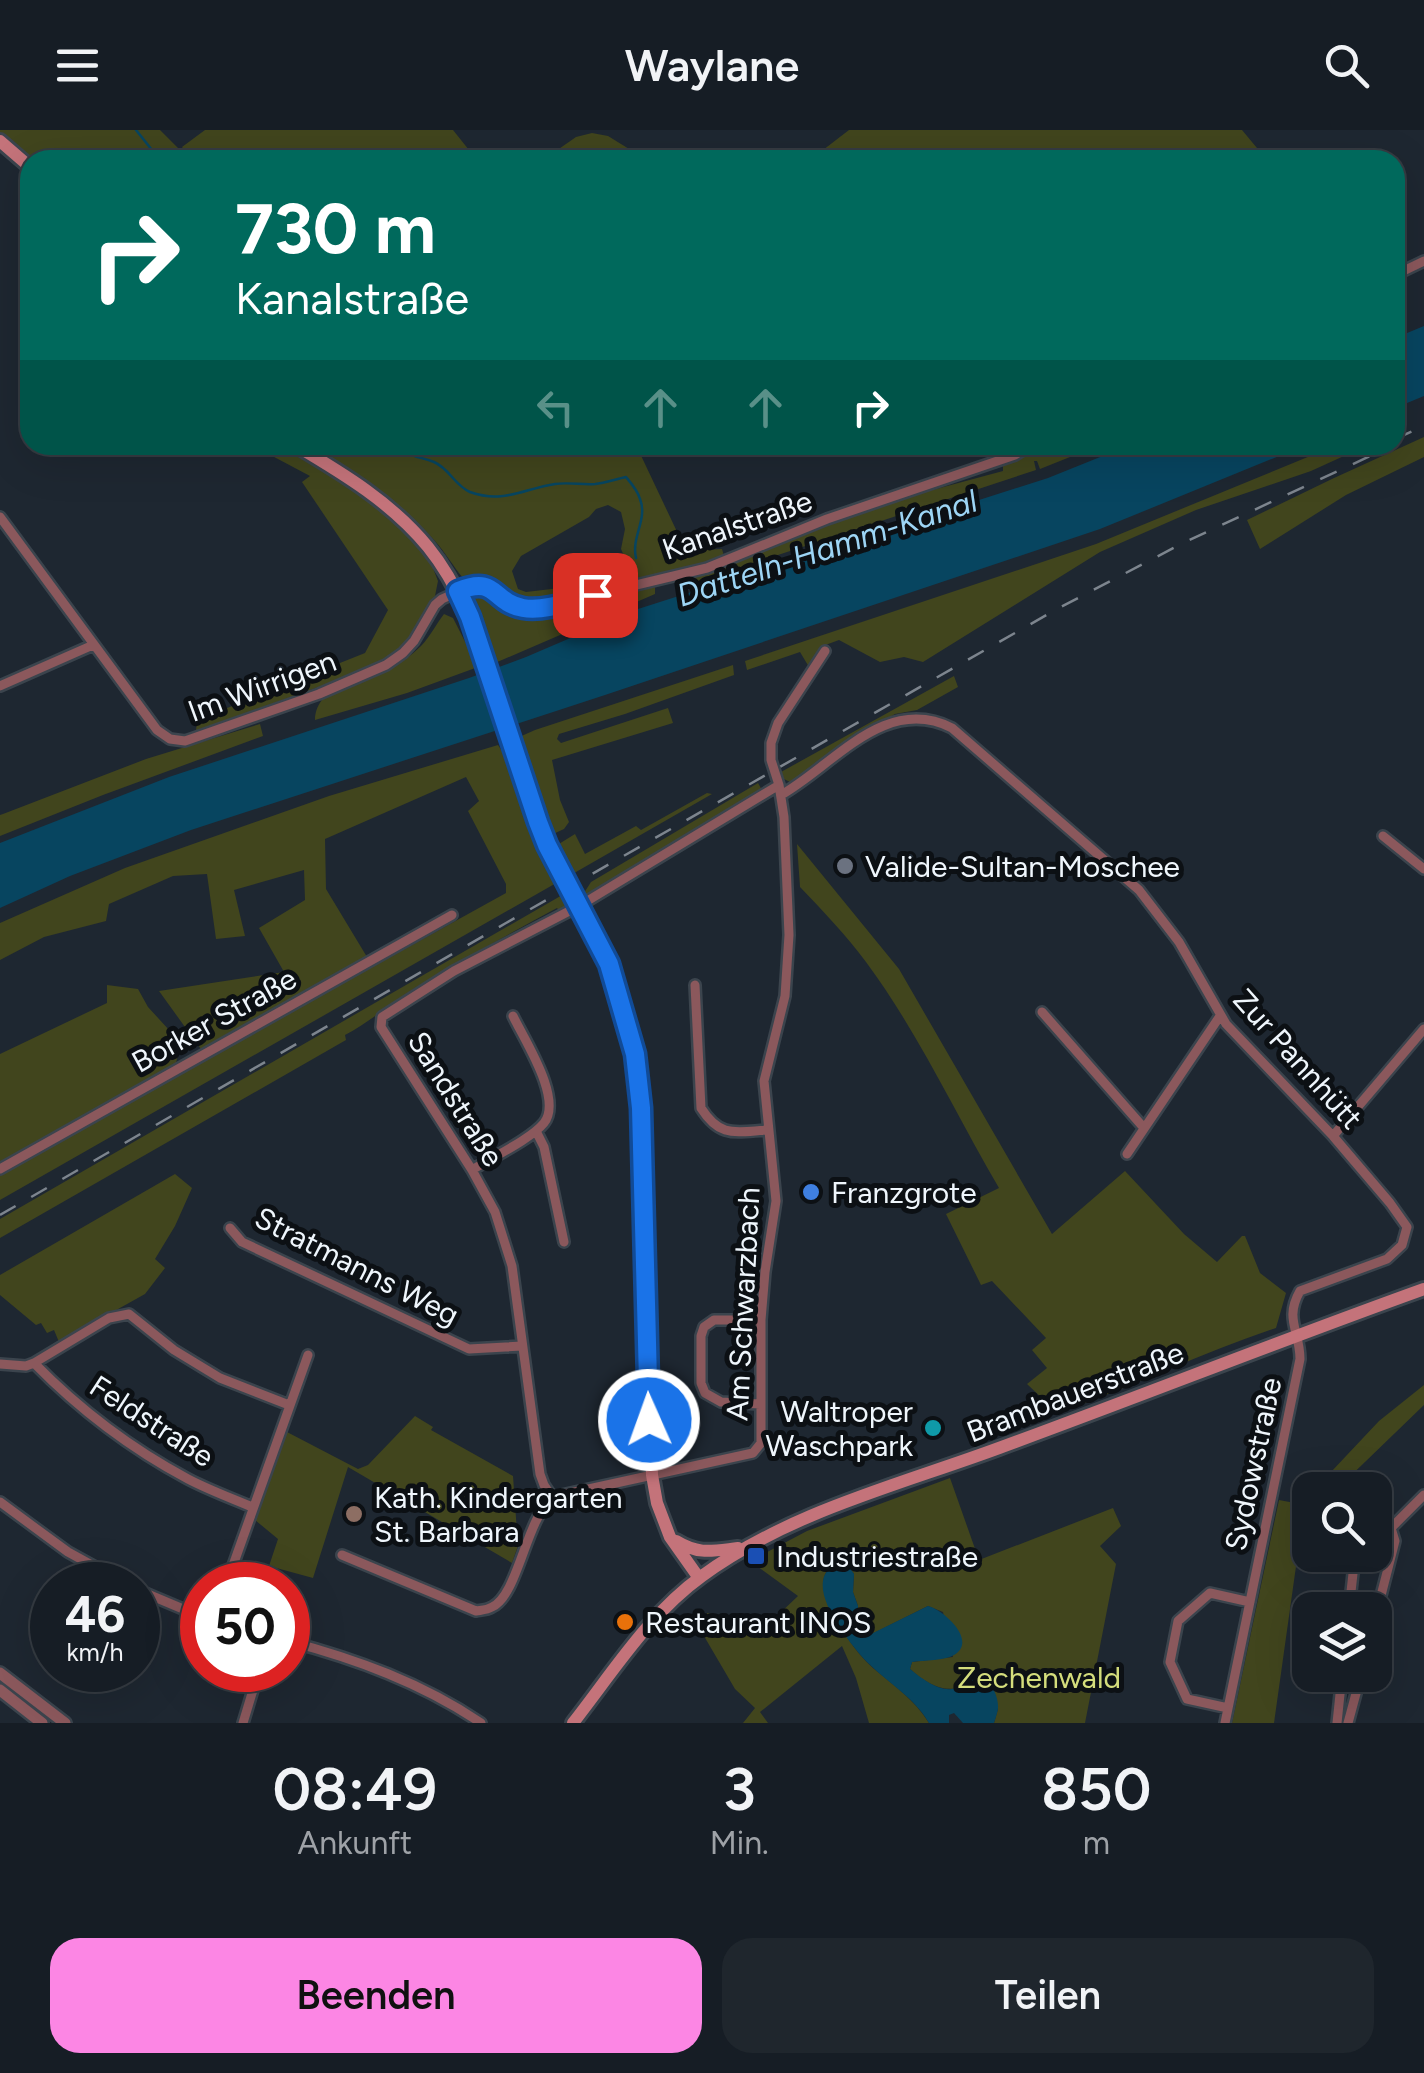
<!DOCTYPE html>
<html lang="de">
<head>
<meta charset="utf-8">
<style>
  :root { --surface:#161d25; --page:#1f262d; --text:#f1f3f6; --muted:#9ea2a7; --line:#353b42; --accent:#fc86e4 }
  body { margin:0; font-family:Figtree,sans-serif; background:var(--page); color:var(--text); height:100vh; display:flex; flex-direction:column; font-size:38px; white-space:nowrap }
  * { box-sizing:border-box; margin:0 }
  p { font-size:32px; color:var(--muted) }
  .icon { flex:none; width:55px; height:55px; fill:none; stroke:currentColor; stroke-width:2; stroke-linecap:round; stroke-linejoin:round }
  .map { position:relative; height:1593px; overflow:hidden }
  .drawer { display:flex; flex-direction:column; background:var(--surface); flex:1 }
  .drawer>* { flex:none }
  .top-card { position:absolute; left:20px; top:20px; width:1385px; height:305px; border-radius:30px; box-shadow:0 10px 40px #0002,0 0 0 2px var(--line); background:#00695c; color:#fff; overflow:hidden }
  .fabs { position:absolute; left:1292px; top:1342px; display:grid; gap:20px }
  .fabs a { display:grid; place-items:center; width:100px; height:100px; border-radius:20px; background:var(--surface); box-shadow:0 10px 40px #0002,0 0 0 2px var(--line); font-size:50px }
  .speed { position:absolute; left:30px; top:1432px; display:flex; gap:20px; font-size:50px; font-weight:700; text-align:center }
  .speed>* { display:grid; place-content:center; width:130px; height:130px; border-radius:50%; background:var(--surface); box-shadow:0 10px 40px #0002,0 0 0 2px var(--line); line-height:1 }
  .speed small { font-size:25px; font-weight:400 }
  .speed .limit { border:15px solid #d22; background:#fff; color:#111 }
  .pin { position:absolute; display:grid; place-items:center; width:85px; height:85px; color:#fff; margin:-42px; border-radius:20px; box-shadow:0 5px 15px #0006 }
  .me { position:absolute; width:110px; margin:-55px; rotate:358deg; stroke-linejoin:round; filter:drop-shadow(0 0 8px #0008) }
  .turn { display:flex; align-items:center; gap:35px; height:210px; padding:0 50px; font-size:45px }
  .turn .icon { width:130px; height:130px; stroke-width:2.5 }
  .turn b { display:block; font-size:70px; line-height:85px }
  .lanes { display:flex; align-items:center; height:95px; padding:0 50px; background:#0003; justify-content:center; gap:50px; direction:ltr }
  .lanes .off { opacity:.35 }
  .eta { display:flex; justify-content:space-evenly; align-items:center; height:170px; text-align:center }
  .eta b { font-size:60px; font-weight:600; line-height:70px }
  .primary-button { display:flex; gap:20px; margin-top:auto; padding:20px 50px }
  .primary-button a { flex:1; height:115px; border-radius:30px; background:var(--accent); color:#111; font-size:40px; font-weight:600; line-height:115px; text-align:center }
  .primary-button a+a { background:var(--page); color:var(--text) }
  header { display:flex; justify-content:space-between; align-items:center; height:130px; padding:0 50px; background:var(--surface); font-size:45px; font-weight:600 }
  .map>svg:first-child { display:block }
</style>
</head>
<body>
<header><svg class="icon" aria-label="menu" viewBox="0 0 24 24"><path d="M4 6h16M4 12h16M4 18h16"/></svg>Waylane<svg class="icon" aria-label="search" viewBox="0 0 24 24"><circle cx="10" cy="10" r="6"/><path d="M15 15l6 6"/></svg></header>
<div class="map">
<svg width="1424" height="1593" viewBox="0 0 1424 1593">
  <rect width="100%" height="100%" fill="#1e2731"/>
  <path fill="#41451d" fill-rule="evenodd" d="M0,0h160l19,19 7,11 -156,1 -30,-27z
    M205,0h248l24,30h-286l-9,-13z
    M849,0h393l25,30h-457z
    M592,3l16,3 26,16 -7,8h-84l33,-23z
    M1424,307v20l-78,38 -86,54 -13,-29 87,-42z
    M259,315h16l48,25 48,33 31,27 29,33 7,18 -3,15 -31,50 -27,20 -181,65 1,-11 168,-67 23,-43 -86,-128 8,-6 -49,-26z
    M308,315h328l44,93 21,12 21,-1 2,7 -27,11 -160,37c-31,-2 -40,-26 -74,-26 -10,-12 -18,-26 -29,-38 -36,-40 -80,-69 -126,-95zM608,375l13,7 4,17 -4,20 10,23 -37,12 -68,8 -8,-3 -6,-18 9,-15 68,-39 7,-8z
    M1040,315h60l-60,24 -3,-8h-3l2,9 -337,111 -18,1 -1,-3 59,-18 145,-58 119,-32v-5l18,-7z
    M1337,315h31l-57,26 -115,39 -96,42 -177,110 -19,-5 -24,5 -41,-22 -19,7 -11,20 -9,-15 -53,18 -2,-9 351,-117z
    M655,457v7l-160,69 -22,-64 4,-4 8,-2 31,19 14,2z
    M444,484l9,4 25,49 -71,26 -92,27c2,-38 48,-35 73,-50 11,-6 24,-15 33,-24 9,-9 15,-22 23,-32z
    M733,535l1,10 -109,39 -66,20 -2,5 4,4 107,-35 5,15 -121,37 8,40 9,22 -5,7 -13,6 -34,-97 18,-8z
    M954,546l4,11 -41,23 -22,4 -54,31 -44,35 -7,2 -6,-3 -3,-7z
    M260,594l3,12 -160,59 -103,41v-21l3,-1 143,-55z
    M498,615l10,15 25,75 25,47 -558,318v-27l506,-280v-9l-38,-73 11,-10 -13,-24 -141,62 1,50 41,68 -164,95 -44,-61 125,-19 -25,-44 46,-28 -1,-30 -70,20 11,46 -29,3 -9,-65 -34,2 -64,28 -3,17 -62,16 -44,23v-37l125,-55 204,-72z
    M758,653l4,7 -166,102 -14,4 9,-14z
    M707,663l5,1 -143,82 -15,-29 21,-13 10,20 51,-28 5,4z
    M797,714l102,125 153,265 73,-63 59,63 33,28 25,-26h3l15,37 26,20 -10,35c-71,24 -139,56 -209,82l-23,-10 -17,-16 20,-16 -15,-18 14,-12 -54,-57 -11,4 -35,-71 53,-26c-44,-75 -81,-156 -133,-226 -20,-27 -43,-51 -66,-75z
    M564,764l5,11 -9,7 -3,-4c-48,26 -95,52 -142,80 -24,15 -45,34 -70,47l1,5 -346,198v-19z
    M107,855l31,4 10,18 33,36 -6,24 -175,98v-111l107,-51z
    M175,1044l17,14 -17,38 -20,33 10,9 -20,26 -86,48 -5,-12 -7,3 -6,-10 -5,2 -36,-30v-20z
    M1424,1255v20l-88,85h-22l65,-69z
    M415,1286l18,11 -2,3 82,46 5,70 -6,17 -164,-96 -35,111 -44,-12 9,-27 -23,-19 32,-88 71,37 10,-4z
    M950,1348l29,82 134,-52 8,18 -21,20 16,18 -31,159h-91l4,-14 -40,-21c-18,4 -35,-7 -48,-19l2,-7 41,-5 -10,-45 -15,-6 -58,29 -9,-9 -3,-9v-11l-5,-14 1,-18 -11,-16c-23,13 -23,24 -14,45 11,25 24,47 44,65 20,17 42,32 56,55h-60l-13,-45 -14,-32 -82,66 8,11h-25l12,-15 -20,-19 -34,-58 6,-18c20,4 32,13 48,24l43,-41 -48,-35 57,-30z
    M1310,1364v29l-11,22 -25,178h-42l47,-223 21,4z"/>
  <path fill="#074560" d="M1424,196v70l-29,12v-70z
    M1130,315h176l-206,84 -495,166 -414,135 -121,46 -70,32v-65l169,-66 300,-99 57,-21 112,-48 410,-131z
    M843,1428l11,16 -1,18 5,14v11l3,9 8,9 59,-29c16,4 50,35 26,49 -10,6 -29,5 -42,7l-2,7c11,9 28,22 42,20 9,-1 11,-11 19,-13 16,-6 28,19 27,32 0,3 -3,12 -4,15h-31l-9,-10 -5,2v8h-20c-15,-26 -41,-40 -62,-61 -15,-16 -48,-57 -44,-81 1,-10 11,-18 20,-23z"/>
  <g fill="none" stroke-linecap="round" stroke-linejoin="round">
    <path stroke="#074560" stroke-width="2.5" d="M136,0l24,30
      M400,315c11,14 20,11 34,17 16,7 20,23 36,30 33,12 53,-3 85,-8 14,-2 27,1 40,0 10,-1 21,-5 31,-7 5,6 12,14 14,22 8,20 -9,38 -4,59"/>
    <defs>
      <path id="minor" d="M1395,145l29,-14
        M0,387l157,213 13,9 15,2 134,-47 67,-29 17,-12 11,-12 21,-36 7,-6 33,-15 15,4 26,18 20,3 171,-41 120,-49 188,-64 16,-10
        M0,556l93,-41
        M779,655l-200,121 -125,65 -72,46 -1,10 91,143 23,42 17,54 28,208 4,11 8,12 201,-44 8,-10v-123l4,-48 11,-71 -12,-120 21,-85 4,-61 -5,-118 -5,-32 -8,-25v-17l7,-20 47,-72
        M781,665c53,-30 104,-101 171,-67l187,162 40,52 47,82 107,112 57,67 17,24 -5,18 -15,14 -87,32c-16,28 0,40 0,68l-75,364
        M1383,706l41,33
        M695,855l6,123c19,30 34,24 66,22
        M1042,882l102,116
        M536,1001l8,16 20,95
        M1333,1006l91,-107
        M1127,1024l93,-138
        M0,1039l452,-254
        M472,1040c19,-12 59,-31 72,-47 19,-24 -19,-82 -31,-107
        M230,1098l12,14 227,107 53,-3
        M34,1233c46,47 96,85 154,116 21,11 43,19 64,28
        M0,1234l26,2 8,-3 75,-45 20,-4 45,36 46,28 69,27
        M760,1274l-39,-2 -16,-9 -4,-10v-47l3,-9 10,-7h47
        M0,1372l68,50 60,33
        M1375,1395l6,-1 10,4 4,13 -20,78
        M1391,1398l33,-33
        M342,1425l134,56c6,-1 11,-1 16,-4 26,-12 33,-84 60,-110
        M226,1455l82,-230
        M138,1460l64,27
        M1349,1480l6,-55
        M288,1511c68,18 134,42 193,82
        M1228,1578l-41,-9 -17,-37 8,-41 32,-28 40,9
        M243,1593l16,-53
        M1337,1593l5,-48
        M1348,1593l13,-48"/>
      <path id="tertiary" d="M0,1543l65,50
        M0,1560l42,33"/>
      <path id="secondary" d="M0,11l30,26
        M295,315c49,29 97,58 133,102 35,43 50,94 67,145 21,63 39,127 69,186
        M572,762l37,72 26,90 6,54 11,367 5,28 13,34 29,41
        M676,1411c23,14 36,10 62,7
        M573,1593c40,-51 76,-109 129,-147 87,-64 197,-91 297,-128 142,-52 283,-108 425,-159"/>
    </defs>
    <use href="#minor" stroke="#3b444d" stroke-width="14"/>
    <use href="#tertiary" stroke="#3b444d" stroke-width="16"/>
    <use href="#secondary" stroke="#3b444d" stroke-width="18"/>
    <use href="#minor" stroke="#8b585c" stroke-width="9"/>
    <use href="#tertiary" stroke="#8b585c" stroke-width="11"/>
    <use href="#secondary" stroke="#c4737a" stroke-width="12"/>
    <path stroke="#7d858e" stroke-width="2.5" stroke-dasharray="18 18" stroke-linecap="butt" d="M1395,309l29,-13
      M0,1085l506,-292 551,-314 128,-67 209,-97"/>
    <defs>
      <path id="secondary-bridge" d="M564,748l8,14"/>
    </defs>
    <use href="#secondary-bridge" stroke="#3b444d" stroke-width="18" stroke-linecap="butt"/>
    <use href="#secondary-bridge" stroke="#c4737a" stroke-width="12"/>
  </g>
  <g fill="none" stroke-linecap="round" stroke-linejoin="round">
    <defs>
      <path id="route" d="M595,465c-21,5 -50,17 -72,13 -32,-6 -25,-33 -65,-17l12,26 68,205 9,23 62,119 26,90 6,54 8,312"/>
    </defs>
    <use href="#route" stroke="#114b97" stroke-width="25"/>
    <use href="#route" stroke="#1a73e8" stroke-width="18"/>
  </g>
  <circle fill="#6b7280" stroke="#0c1014" stroke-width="4" cx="845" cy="736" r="10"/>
  <circle fill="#3f7fe0" stroke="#0c1014" stroke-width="4" cx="811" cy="1062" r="10"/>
  <circle fill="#0f9aa8" stroke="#0c1014" stroke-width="4" cx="933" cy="1298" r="10"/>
  <circle fill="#8d6e63" stroke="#0c1014" stroke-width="4" cx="354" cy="1384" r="10"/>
  <rect fill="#1a4fb4" stroke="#0c1014" stroke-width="4" x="746" y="1416" width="20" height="20" rx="5"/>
  <circle fill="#e8710a" stroke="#0c1014" stroke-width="4" cx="625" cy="1492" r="10"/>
  <g text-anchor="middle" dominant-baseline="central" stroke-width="10" stroke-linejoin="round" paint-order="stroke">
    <g font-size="30" fill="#eff6fc" stroke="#0c1014">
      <text transform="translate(737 395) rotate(-19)">Kanalstraße</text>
      <text transform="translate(262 556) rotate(-20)">Im Wirrigen</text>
      <text transform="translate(214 890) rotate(-29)">Borker Straße</text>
      <text transform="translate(1298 929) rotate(48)">Zur Pannhütt</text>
      <text transform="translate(456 969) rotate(58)">Sandstraße</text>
      <text transform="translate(357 1136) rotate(27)">Stratmanns Weg</text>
      <text transform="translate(743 1174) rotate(-87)">Am Schwarzbach</text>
      <text transform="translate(1075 1262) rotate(-21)">Brambauerstraße</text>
      <text transform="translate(152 1291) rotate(33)">Feldstraße</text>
      <text transform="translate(1253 1334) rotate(-78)">Sydowstraße</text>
    </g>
    <g font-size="30" fill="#eff6fc" stroke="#0c1014" text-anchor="start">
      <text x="865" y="736">Valide-Sultan-Moschee</text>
      <text x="831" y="1062">Franzgrote</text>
      <text x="913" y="1281" text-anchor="end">Waltroper<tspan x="913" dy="34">Waschpark</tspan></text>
      <text x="374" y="1367">Kath. Kindergarten<tspan x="374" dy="34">St. Barbara</tspan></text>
      <text x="776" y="1426">Industriestraße</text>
      <text x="645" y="1492">Restaurant INOS</text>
    </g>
    <g font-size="30" fill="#d4dd7c" stroke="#0c1014">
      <text x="1039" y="1547">Zechenwald</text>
    </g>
    <g font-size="32" font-style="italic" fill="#9dd5f5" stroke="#0c1014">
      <text transform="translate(827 418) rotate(-18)">Datteln-Hamm-Kanal</text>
    </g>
  </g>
</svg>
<div class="fabs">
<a><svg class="icon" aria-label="search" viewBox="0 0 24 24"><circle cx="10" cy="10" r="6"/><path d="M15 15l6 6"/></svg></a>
<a><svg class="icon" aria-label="layers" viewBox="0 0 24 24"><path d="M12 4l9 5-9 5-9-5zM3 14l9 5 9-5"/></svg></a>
</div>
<div class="speed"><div>46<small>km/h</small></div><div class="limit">50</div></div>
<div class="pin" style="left:595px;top:465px;background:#d93025"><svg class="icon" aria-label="arrive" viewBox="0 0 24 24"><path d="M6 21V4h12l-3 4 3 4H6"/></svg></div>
<svg class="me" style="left:649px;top:1290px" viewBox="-20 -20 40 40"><circle r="17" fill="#1a73e8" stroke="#fff" stroke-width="3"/><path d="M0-11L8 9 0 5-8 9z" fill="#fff"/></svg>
<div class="top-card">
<div class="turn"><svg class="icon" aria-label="right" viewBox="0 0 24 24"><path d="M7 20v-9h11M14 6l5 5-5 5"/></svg><div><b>730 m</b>Kanalstraße</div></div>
<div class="lanes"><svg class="icon off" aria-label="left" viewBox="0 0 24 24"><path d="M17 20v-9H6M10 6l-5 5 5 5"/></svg><svg class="icon off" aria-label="ahead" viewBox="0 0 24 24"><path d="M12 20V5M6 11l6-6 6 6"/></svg><svg class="icon off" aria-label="ahead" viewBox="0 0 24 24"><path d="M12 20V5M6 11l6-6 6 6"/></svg><svg class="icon" aria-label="right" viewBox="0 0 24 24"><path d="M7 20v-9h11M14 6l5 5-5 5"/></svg></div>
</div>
</div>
<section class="drawer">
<div class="eta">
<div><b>08:49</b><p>Ankunft</p></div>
<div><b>3</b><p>Min.</p></div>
<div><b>850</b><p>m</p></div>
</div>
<div class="primary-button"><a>Beenden</a><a>Teilen</a></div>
</section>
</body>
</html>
